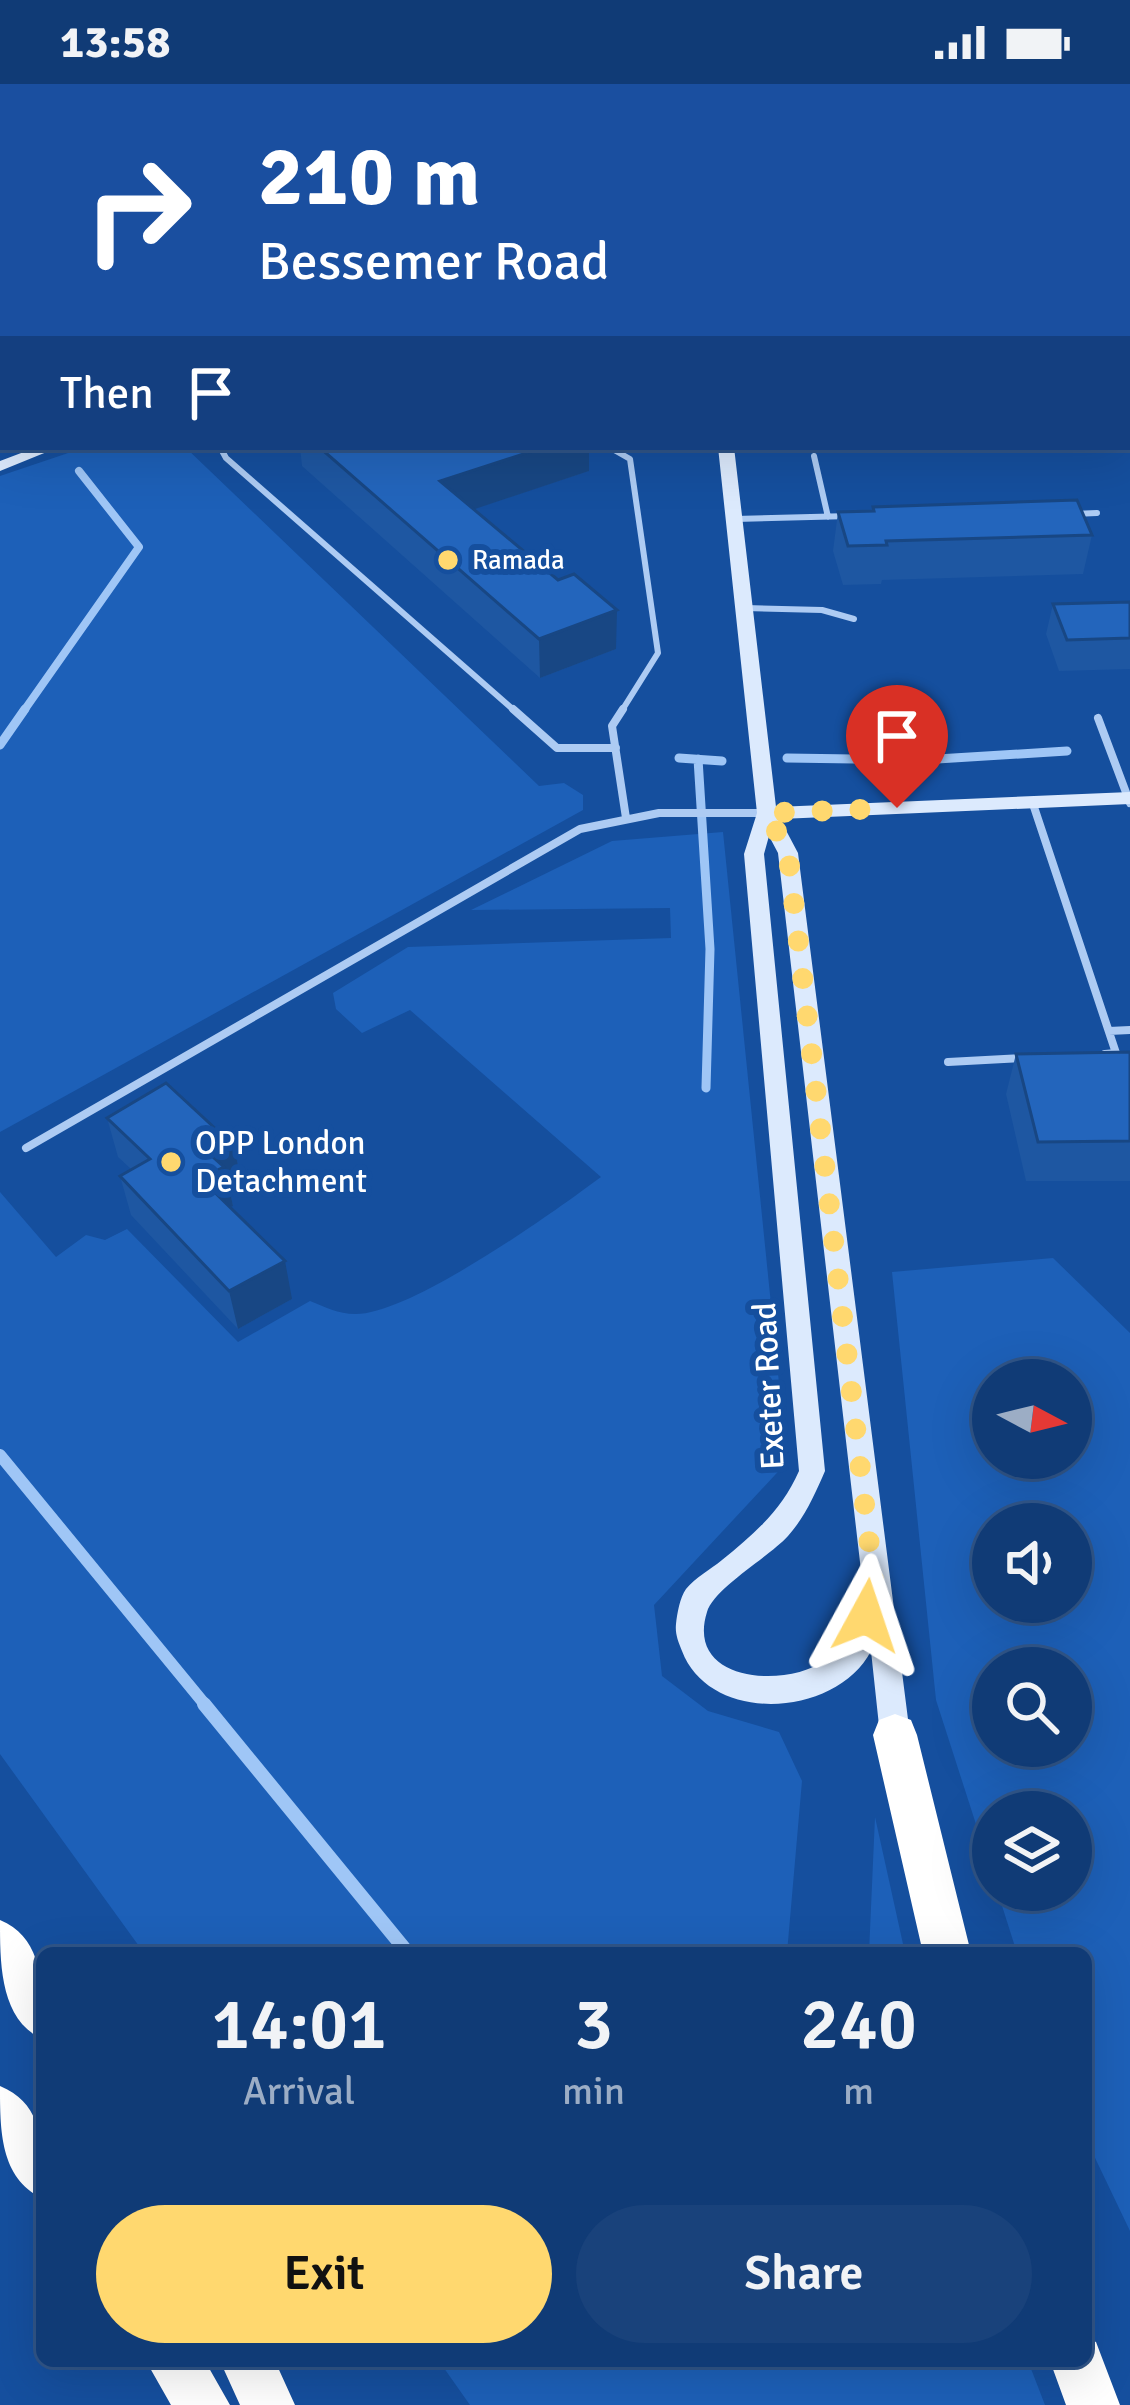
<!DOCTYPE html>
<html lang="en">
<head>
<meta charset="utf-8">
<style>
  :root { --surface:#103b76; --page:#19427b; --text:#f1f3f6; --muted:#9cadc5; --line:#305588; --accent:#ffd86f }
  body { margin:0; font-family:Signika,sans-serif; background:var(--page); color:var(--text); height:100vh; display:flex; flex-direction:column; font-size:45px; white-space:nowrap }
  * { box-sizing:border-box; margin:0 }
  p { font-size:39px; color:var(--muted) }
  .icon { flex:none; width:66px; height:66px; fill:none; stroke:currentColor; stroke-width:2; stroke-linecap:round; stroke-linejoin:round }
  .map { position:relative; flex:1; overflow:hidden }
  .details { position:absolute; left:36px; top:1863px; width:1056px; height:420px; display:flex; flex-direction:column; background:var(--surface); border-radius:18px; box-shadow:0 12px 48px #0002,0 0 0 3px var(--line) }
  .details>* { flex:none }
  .top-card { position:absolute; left:0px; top:0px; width:1131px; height:366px; box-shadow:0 12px 48px #0002,0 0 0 3px var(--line); background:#1a4fa0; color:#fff; overflow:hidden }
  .needle { width:78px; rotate:97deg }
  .fabs { position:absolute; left:972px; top:1275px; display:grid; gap:24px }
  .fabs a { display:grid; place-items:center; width:120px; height:120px; border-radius:50%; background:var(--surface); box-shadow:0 12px 48px #0002,0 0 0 3px var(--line); font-size:60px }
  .pin { position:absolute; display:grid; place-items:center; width:102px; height:102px; color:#fff; margin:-123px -51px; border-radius:50% 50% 50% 0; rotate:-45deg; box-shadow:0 0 12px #0007 }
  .pin .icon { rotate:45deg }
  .me { position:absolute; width:132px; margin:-66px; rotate:5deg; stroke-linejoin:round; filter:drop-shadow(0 0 9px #0008) }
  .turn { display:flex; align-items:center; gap:42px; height:252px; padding:0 60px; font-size:54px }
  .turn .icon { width:156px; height:156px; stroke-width:2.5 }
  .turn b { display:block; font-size:84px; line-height:102px }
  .then { display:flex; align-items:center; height:114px; padding:0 60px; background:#0003; gap:24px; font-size:45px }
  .eta { display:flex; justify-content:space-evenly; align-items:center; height:204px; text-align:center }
  .eta b { font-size:72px; font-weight:600; line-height:84px }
  .action { display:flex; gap:24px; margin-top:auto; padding:24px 60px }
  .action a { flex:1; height:138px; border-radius:72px; background:var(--accent); color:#111; font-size:48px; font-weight:600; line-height:138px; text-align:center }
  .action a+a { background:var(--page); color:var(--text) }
  .status { display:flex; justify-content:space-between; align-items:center; height:84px; padding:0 60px; background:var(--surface); direction:ltr }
  .status svg { height:33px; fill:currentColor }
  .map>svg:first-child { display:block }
</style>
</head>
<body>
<div class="status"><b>13:58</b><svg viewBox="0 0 49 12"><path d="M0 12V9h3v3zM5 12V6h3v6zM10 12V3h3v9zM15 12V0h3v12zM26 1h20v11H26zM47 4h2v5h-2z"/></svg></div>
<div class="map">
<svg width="1130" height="2321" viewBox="0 0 1130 2321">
  <rect width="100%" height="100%" fill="#154f9e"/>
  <path fill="#1d60b8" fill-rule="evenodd" d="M86,363h99l354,339 25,-3 19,12v15l-583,322v-656z
    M723,748l64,630 -133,143 8,71 46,35 71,21 23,49 -15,172h-643l-144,-199v-562l56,65 30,-22 19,5 22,-11 111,113 72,-41c15,6 28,13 45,13 55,1 199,-102 246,-137l-191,-167 -48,23 -26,-24 -3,-16 75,-46 263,-9 -1,-30 -199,2 141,-69z
    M1053,1174l77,75v898l-44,-92v-186h-69l-20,-63h74v-78h-78v65l-57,-177 -44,-428zM1071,1296v78h-78v-78zM1071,1440v78h-78v-78zM1071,1584v78h-78v-78z
    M875,1733l30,136h-36z
    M439,2277h589l17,44h-575z"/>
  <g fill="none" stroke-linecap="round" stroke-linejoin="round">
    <path stroke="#9fc6f6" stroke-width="8" d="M23,628l116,-165 -60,-76"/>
    <path stroke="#9fc6f6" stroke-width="9" d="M0,661l25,-36
      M679,674l43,3
      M787,674l134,2 146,-9
      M698,675l12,190 -4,139"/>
    <path stroke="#9fc6f6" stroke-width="12" d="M0,1371l207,252"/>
    <path stroke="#9fc6f6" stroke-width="14" d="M204,1620l204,249"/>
    <path stroke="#adcbf3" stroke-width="4.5" d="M1078,0l7,3"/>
    <path stroke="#adcbf3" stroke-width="6" d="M220,363l6,11 290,254
      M609,363l21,12 28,194 -37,59
      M814,372l14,61
      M1073,430l24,-1
      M735,435l115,-3
      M745,524l77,2 32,9"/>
    <path stroke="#adcbf3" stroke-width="8" d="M513,625l44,39h59
      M623,625l-11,17 14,92
      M1098,634l32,85
      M1032,717l84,252 -11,1
      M1109,947l21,-1
      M948,978l75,-4
      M26,1064l554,-319 79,-16h108"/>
    <path fill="#dceafd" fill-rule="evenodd" d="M676,0h12v3h-12z
      M1130,21v8l-2,1v-8z
      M3,349v10l-3,1v-10z
      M37,363h22l-59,24v-10z
      M718,363h16l42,360 354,-15v12l-350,15 18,34 112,882 -5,10 -10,4 -10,-4 -5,-10 -9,-84c-35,67 -161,74 -189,0 -4,-10 -7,-17 -6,-27 1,-10 4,-27 10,-35 9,-11 25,-20 36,-29 32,-26 60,-50 77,-89l-55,-617 13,-41zM769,752l9,17 85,735c-17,25 -6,51 -37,72 -41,29 -141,22 -119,-48 7,-24 62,-55 81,-76 17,-19 27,-42 37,-65l-61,-617z"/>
    <path fill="#fff" fill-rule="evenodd" d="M0,320h3v14h-3z
      M895,1630l16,6 6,15 54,218h-48l-50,-218 6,-15z
      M0,1836c48,20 42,76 42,119 -42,-20 -42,-75 -42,-119z
      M0,2002c48,20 42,67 42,112 -42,-20 -42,-68 -42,-112z
      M1086,2254l10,4 24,63h-54l-16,-44h36z
      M146,2277h59l25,44h-59z
      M220,2277h55l20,44h-55z"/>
  </g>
  <path fill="#1e57a2" d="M197,0h162l7,3h-168z
    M1128,100h2v89h-2z
    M1128,243h2v67h-2z
    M300,363h289v24l-115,38 142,140 -76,29 -238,-212z
    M873,423l219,28 -9,39 -201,6 -1,4 -38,1 -10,-34 5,-39 34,-1z
    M1130,518v67l-71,2 -13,-37 7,-30z
    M1130,968v129h-104l-20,-87 10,-40z
    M107,1034l127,28 8,39 -12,7 3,14 -3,1 62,92 -54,30 -107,-114 -11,-39 11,-7 -13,-12z"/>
  <path fill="#184784" d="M938,0h104l-1,2 -4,1h-117z
    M545,363h44v24l-147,49 -2,-39z
    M617,526l-1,39 -76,29 -1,-39z
    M234,1062l8,39 -12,7 3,14 -24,11 -9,-39 13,-21z
    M285,1177l7,38 -54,30 -9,-38z"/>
  <path fill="#2365bc" stroke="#184784" stroke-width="3" d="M224,0h135l7,3h-136z
    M737,0h99v3h-94z
    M894,0h44l-18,3h-25z
    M1128,100h2v58h-2z
    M319,363h226l-105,34 118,99 16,-6 43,36 -78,29z
    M1077,416l15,35 -206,6 1,4 -39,1 -10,-34 36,-1 -1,-4z
    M1130,518v36l-63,2 -14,-36z
    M1130,968v89l-92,1 -22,-88z
    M166,999l68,63 -21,11 11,10 -24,11 85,83 -56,30 -109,-115 30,-17 -43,-41z"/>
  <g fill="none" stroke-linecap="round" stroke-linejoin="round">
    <path stroke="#ffd86f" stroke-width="21" stroke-dasharray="0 37.8" d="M866,1532l8,-32 -86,-731 -21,-40 130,-5"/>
  </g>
  <g fill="#ffd86f" stroke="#154f9e" stroke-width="4.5">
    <circle cx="448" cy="476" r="12"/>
    <circle cx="171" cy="1078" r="12"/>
  </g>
  <g text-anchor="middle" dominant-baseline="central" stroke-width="12" stroke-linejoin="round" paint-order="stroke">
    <g font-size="27" fill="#fff" stroke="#154f9e" text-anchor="start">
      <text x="472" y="476">Ramada</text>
    </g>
    <g font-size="33" fill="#fff" stroke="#154f9e" text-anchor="start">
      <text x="195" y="1059">OPP London<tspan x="195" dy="38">Detachment</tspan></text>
    </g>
    <g font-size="33" fill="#fff" stroke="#154f9e">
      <text transform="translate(769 1302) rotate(-93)">Exeter Road</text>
    </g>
  </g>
</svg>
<div class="fabs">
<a><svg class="needle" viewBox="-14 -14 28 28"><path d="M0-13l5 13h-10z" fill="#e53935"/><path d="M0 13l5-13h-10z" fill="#9cadc5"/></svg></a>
<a><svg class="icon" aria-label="sound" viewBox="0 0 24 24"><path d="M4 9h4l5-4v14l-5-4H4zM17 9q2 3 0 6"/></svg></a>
<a><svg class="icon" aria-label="search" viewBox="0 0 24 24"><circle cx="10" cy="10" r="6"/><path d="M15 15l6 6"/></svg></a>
<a><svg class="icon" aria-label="layers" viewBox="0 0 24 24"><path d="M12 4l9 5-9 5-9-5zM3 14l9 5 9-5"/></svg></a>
</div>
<div class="pin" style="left:897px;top:724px;background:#d93025"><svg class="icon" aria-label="arrive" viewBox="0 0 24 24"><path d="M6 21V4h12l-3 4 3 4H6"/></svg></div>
<svg class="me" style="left:866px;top:1532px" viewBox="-20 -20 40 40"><path d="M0-17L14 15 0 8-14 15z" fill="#ffd86f" stroke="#fff" stroke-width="4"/></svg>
<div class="top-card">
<div class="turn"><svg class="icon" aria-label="right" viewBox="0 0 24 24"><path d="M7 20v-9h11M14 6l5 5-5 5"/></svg><div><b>210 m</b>Bessemer Road</div></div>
<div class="then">Then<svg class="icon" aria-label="arrive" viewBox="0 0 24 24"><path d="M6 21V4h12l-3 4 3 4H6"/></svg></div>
</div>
<section class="details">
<div class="eta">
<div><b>14:01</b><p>Arrival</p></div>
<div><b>3</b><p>min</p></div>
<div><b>240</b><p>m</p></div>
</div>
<div class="action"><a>Exit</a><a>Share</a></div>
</section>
</div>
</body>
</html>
